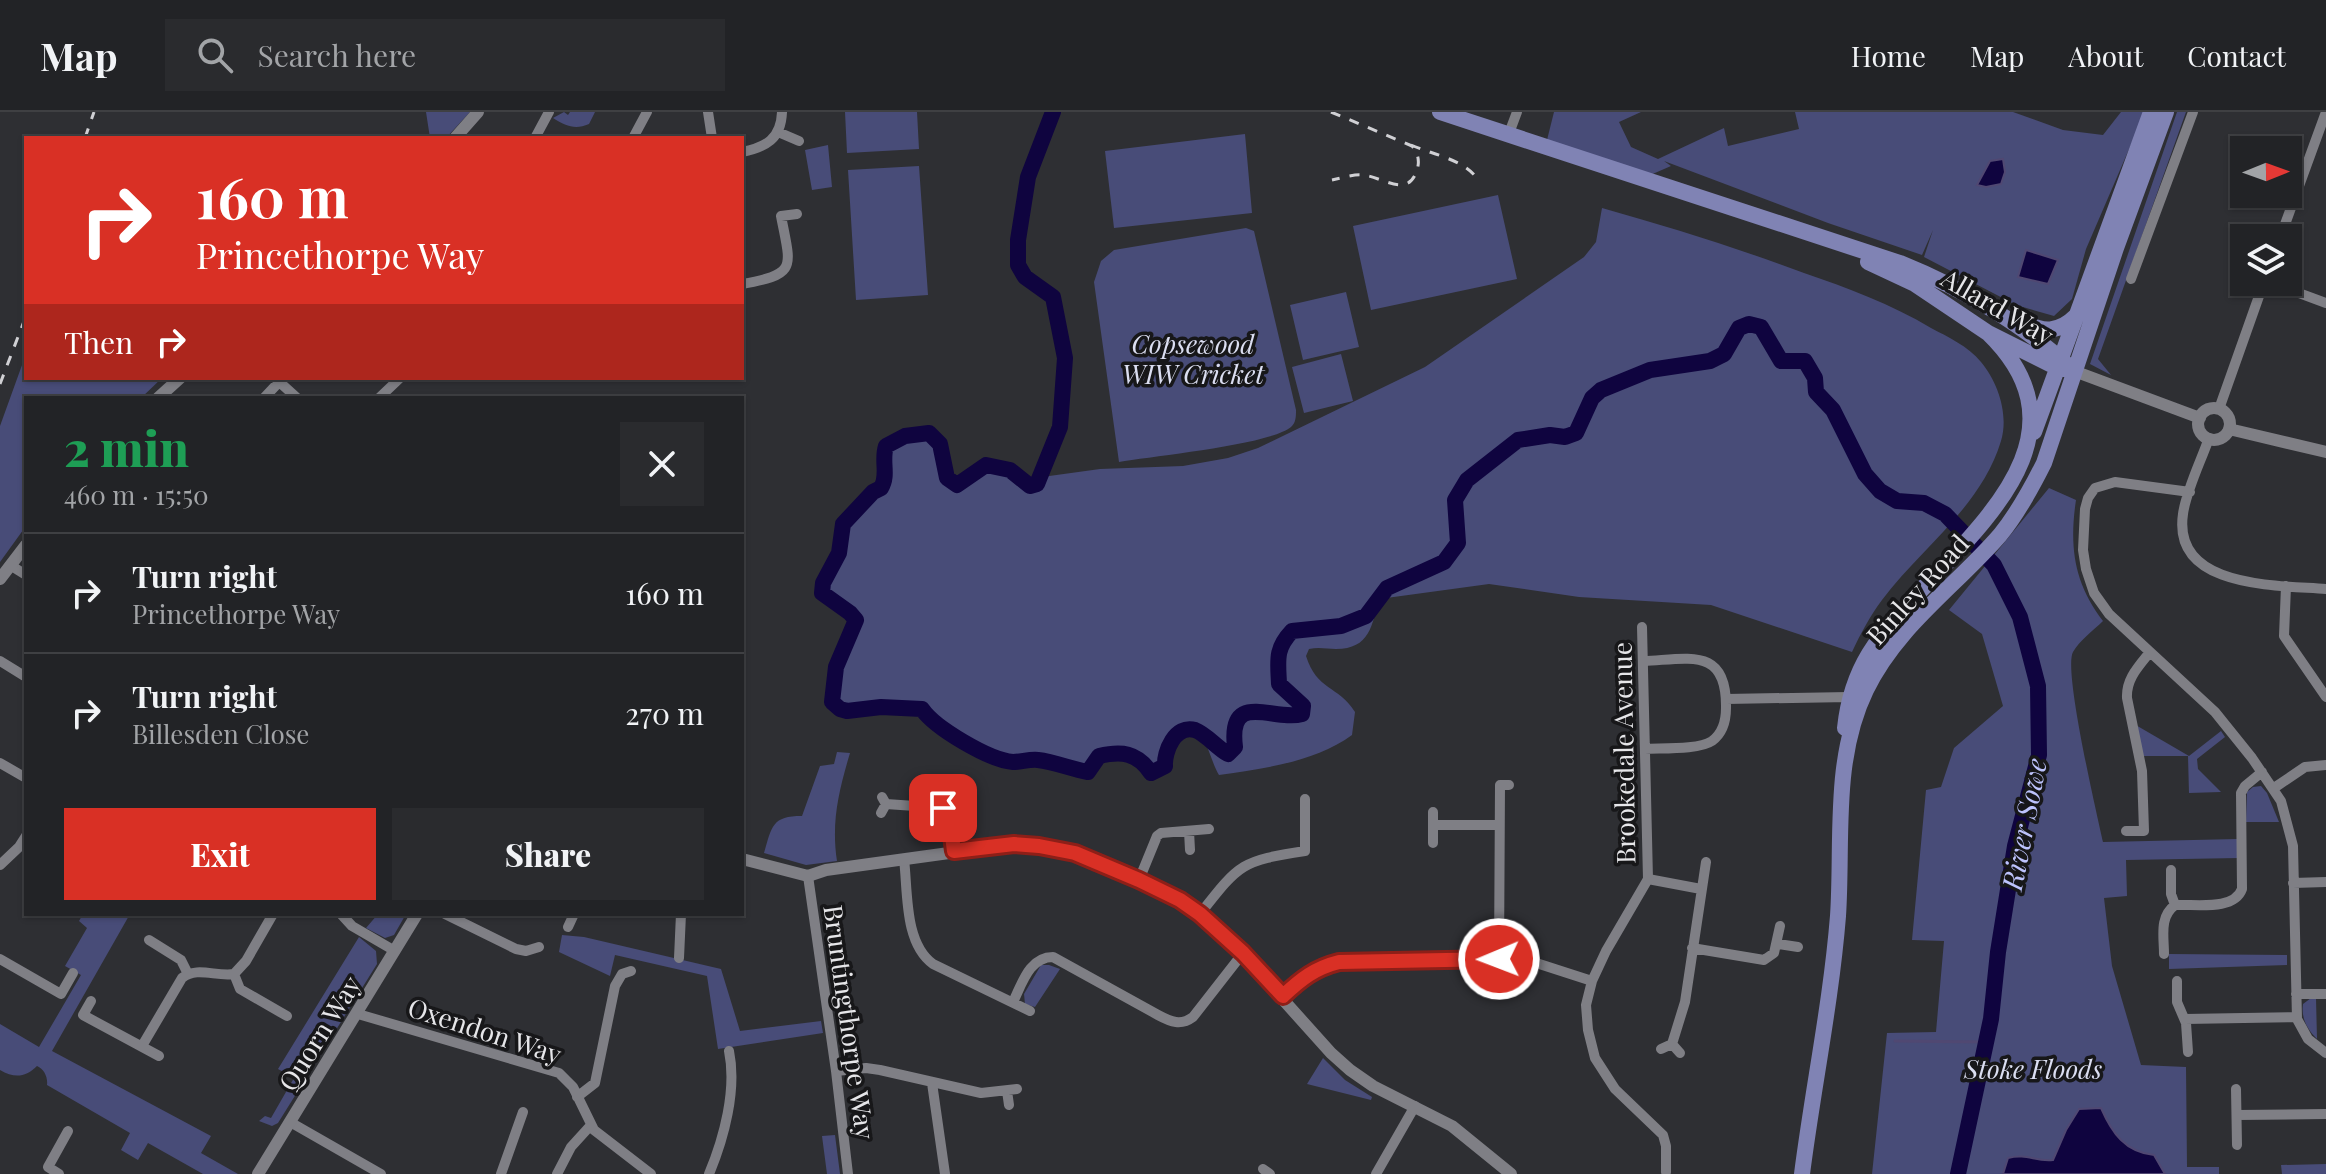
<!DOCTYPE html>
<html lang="en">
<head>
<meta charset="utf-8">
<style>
  :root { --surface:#222326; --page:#2a2b2e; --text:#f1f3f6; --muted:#a2a4a7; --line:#3f4043; --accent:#d93025 }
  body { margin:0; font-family:"Playfair Display",serif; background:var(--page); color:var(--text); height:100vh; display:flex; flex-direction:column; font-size:30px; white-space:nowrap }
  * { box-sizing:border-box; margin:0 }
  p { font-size:26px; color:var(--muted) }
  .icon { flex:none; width:44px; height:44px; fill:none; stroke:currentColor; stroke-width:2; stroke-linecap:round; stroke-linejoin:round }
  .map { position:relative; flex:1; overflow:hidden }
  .side { position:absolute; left:24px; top:284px; width:720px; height:520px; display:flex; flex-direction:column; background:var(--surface); border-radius:0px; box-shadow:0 2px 6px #0004,0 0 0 2px var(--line) }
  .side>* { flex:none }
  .top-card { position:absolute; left:24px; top:24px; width:720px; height:244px; border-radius:0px; box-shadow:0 2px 6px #0004,0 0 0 2px var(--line); background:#d93025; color:#fff; overflow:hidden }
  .needle { width:52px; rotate:89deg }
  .buttons { position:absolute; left:2230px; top:24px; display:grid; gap:16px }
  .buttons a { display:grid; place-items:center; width:72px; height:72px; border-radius:0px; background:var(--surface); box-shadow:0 2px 6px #0004,0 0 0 2px var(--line); font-size:40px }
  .pin { position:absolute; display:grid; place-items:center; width:68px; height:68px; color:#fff; margin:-34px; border-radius:16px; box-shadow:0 4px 12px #0006 }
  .me { position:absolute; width:88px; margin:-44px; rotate:269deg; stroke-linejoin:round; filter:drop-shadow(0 0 6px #0008) }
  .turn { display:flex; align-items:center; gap:28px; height:168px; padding:0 40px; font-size:36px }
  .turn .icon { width:104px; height:104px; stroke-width:2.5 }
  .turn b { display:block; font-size:56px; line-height:68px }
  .then { display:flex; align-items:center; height:76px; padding:0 40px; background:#0003; gap:16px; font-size:30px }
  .round { display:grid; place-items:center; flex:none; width:84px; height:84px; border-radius:0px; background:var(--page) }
  .headline { display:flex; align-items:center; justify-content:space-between; height:136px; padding:0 40px }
  h1 { font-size:48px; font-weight:800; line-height:60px; color:#1e9e55 }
  .cta { display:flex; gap:16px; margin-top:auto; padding:16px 40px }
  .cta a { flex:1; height:92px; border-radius:0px; background:var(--accent); color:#fff; font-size:32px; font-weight:800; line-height:92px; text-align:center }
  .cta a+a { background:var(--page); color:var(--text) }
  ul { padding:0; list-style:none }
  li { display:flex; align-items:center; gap:24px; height:120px; padding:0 40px; border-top:2px solid var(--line) }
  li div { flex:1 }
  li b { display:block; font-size:30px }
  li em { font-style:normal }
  header { display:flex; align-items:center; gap:48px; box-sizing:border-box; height:112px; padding:0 40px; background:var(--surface); border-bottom:2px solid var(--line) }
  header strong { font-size:38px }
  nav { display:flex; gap:44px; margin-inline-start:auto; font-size:28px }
  .search { width:560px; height:72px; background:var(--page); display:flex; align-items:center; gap:20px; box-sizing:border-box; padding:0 28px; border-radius:0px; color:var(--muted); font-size:30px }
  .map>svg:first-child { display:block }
</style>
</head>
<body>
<header>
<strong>Map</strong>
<div class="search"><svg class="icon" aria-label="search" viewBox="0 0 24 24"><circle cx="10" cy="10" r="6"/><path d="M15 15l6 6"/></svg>Search here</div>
<nav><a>Home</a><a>Map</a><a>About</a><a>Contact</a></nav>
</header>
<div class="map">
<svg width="2326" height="1062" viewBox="0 0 2326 1062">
  <rect width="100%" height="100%" fill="#2e2f33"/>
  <path fill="#484c78" d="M426,0h44l-24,26h-16z
    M564,0l4,3 2,-3h25l-6,12c-14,6 -23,2 -36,-6z
    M845,0h72l2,37 -72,4z
    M1554,0h87l-22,10 12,25 27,12 66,-31 4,18 71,-17 -4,-17h218l50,18 40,5 18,-23h24l-59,137 -14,50 -18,17 -38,-11 -92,-48 9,-27 -11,25 -94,-32 -164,-62 7,5 -23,10 -101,-36z
    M2177,0h9l-88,247 13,16 -21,-11z
    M1245,22l7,79 -138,15 -9,-77z
    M828,33l4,42 -20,3 -7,-40z
    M919,54l9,129 -72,5 -8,-130z
    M1498,83l19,84 -146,31 -18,-84z
    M1602,96c68,19 135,40 202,65 44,15 87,31 127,55 17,9 37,18 50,34 17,20 28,53 20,79 -20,66 -79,106 -119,159 -12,16 -21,33 -30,52l-141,-47 -132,-8 -90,-13 -110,15c-7,26 -9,50 -43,50 -9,0 -17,-2 -27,0l-3,7c11,35 32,29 49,56l-3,23c-37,27 -90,34 -133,40 -7,-11 -12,-35 -20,-42 -19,-17 -35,19 -34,33l-14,7c-14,-21 -30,-22 -52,-17l-11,16c-17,-3 -33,-10 -50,-12 -8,-1 -17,2 -25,2 -25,-2 -77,-34 -91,-54l-41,-1 -34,4 -7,-2 -8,-7 4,-35 20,-47 -6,-7 -28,-20 1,-10 15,-29 5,-30 30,-32 8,-4c8,-13 0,-27 5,-42l19,-10 24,-3 11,11 7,34 10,7 29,-20 24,5 20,16 7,-2 5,-7 58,-8 83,-3 45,-8 30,-10 167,-81 159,-110 12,-15z
    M1246,116l8,3 42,179c0,6 0,13 -5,17 -22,18 -138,29 -172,35l-25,-180 7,-21 13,-11z
    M1346,180l13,55 -56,13 -13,-55z
    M26,242v24h136l-21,20h-115v128l-26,36v-136z
    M1341,242l12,47 -49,12 -12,-46z
    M2049,376l27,12c-7,47 -2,83 27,121 -9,9 -24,20 -30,31 -10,18 24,162 30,190l135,-3 1,19 -113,2 1,36 -23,2 8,68 29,99 45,2 1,100h32v7h-347l15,-141 49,-1 8,-91 -32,-1 14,-150 15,-3 13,-39 49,-42 -21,-72 -33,-24z
    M2134,612l55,32 32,-25 4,6 -28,22 1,10 23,23 -32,1 -1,-37h-46z
    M837,640l13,1c-11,37 -19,69 -13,108l-31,4 -42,-12c8,-27 8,-37 38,-37l18,-50 14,-2z
    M2261,674l6,7 12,29h-33l1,-30 6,-5z
    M83,802h47l-78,137 159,85 -10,17 37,21h-35l-55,-31 -10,17 -17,-10 9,-17 -83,-48c1,-8 -3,-16 -10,-19 -12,12 -23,12 -37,4v-46l39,23 42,-72 -16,-9 22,-38 -8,-7z
    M378,802h28l-12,21 -9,3 -19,-10z
    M562,823l22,2 137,32 19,62 81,-10 2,12 -105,16 -11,-73 -92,-21 -5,21 -51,-24z
    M359,825l17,14 1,13 -99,159 -6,3 -13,-5 6,-5 6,2 23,-40 -16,-9z
    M2169,842l118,1v10l-118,4z
    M1041,853h8l11,4 -25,38 -10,-3 -1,-10z
    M2311,886h5l1,41c-10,-10 -16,-21 -14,-35z
    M1323,946l22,22 27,17 -1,3 -64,-16z
    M835,1023l5,39h-13l-5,-38z
    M2326,1052v10h-44l-1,-9z"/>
  <path fill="#0f043f" stroke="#504872" stroke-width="2" d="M2003,47l2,13 -4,12 -15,3 -9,-2 13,-24z
    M2026,138l32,10 -10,24 -30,-7z
    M2101,996c11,25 24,44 53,47l11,19h-162l5,-16c19,-5 27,4 45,2l13,-30 13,-21z"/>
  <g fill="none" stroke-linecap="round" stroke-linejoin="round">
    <path stroke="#504872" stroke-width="3" d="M1895,929l89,1"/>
    <path stroke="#0f043f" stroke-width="16" d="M1053,0l-25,65 -10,63v25l7,12 28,20 12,61 -5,69 -23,57 -7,2 -20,-16 -24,-5 -29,20 -10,-7 -7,-34 -11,-11 -24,3 -19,10c-5,15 3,29 -5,42l-8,4 -30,32 -4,29 -16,30 -1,10 28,20 6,7 -20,47 -4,35 8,7 7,2 34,-4 41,2c13,19 67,51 91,53 8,0 17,-3 25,-2 17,2 33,9 50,12l11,-16c22,-5 38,-4 52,17l14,-7c-1,-14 10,-42 30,-36 11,4 22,18 33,24l7,-7c-7,-58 39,-25 67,-33l1,-8 -24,-22c-1,-24 -4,-35 13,-53l49,-5 25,-10 21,-28 57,-26 14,-19 -3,-43 12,-20 51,-40 32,-5 15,2 11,-4 16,-35 9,-8 49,-20 60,-9 14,-7 15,-26 10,-4 12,3 20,34h24l10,17 1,14 17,18 32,64 15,17 17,10 27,2 21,11 49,51 26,52 18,69 1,69 -24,91 -17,106 -7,67 -33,155"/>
    <path stroke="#7f7f85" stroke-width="10" d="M708,0l4,26
      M778,20l21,9
      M1508,24l9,-24
      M535,26l14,-26
      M633,26l14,-26
      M742,40c24,-5 39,-13 40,-40
      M2280,126l46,-126
      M2131,167l62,-167
      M2269,170l57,21
      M742,172c56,-10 49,-16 39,-68l16,-2
      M275,266l22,20
      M264,286l15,-16
      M379,286l21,-20
      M2219,297l45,-127
      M2209,326c-8,23 -23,53 -26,76 -11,75 95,71 143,75
      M2190,380l-75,-10 -20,6 -7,10 -3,11 -2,41 3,19 8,24 15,21 106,98 37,46 29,43 12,45 4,173 11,20 18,14
      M10,453l16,10
      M2286,474l-2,50 42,61
      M1642,515l6,252
      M0,549l26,16
      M1644,549c46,-2 83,-14 82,47 0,13 -3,25 -14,33 -13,9 -50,7 -67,8
      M1726,587l123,-2 2,3
      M0,651l26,15
      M2274,676l31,-21 21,-2
      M886,692l58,4 6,11 4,32
      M1433,700v31
      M881,701l5,-9 -4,-7
      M1433,713h66
      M1189,719l1,19
      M2126,719h18l-2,-60 -15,-73c-1,-19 11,-31 23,-46
      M904,747c4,33 0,84 29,105l97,47
      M0,753l19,-18 7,-11
      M808,764l28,195 12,103
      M1648,767l-42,72 -14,30 -6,24 2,25 7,28 20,31 48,46 3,11v26
      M1648,767l53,10
      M1139,768l18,-44 4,-3 48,-4
      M2293,771l33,-1
      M2175,793c21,-1 59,6 67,-16l-1,-96 4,-7 17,-14
      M341,802l11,12 43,25
      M445,802l71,35 10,2 13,-4
      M1200,802c40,-51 41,-53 105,-63v-52
      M568,815l6,-13
      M149,828l32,20 7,14
      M1778,832l20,3
      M1692,836l72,12 10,-7 6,-27
      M2164,842c0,-18 -5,-37 11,-49l-4,-11v-24
      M679,846l2,-44
      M0,847l61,35 12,-21
      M1499,847l1,-174h9
      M234,862l6,15 47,27
      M2177,869v21l9,21 2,29
      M2296,882h30
      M1283,884c18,-17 32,-28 56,-34l188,-2 65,21
      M91,889l-8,14 76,41
      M1013,890c9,-18 16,-45 40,-45l105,58c13,7 23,11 35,2l50,-64
      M358,902l201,59 14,14 21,43 57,44
      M2185,907l112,-2
      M1672,932l13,-42 21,-140
      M142,934l40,-68c15,-12 34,-1 52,-4l12,-13 27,-47
      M1661,937l11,-5 8,9
      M836,959l30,-3 14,2 101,23 36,-4
      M932,971l13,91
      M2236,977l1,56
      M1007,979l2,14
      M577,985l18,-14 20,-97 7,-12 9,-3
      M2237,1003l89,-1
      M290,1010l91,52
      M1263,1057l7,5
      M59,1062l-11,-7 20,-36
      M501,1062l22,-62
      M557,1062l14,-27 20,-22
      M709,1062c15,-36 28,-84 20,-123
      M1376,1062l39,-68"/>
    <path stroke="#7f7f85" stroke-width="12" d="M455,26l23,-26
      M2074,259l126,47
      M158,286l22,-20
      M2198 312a16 16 0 1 1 32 0a16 16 0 1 1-32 0Z
      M2229,317l97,23
      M0,467l26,-34
      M742,747l66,17 18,-6 188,-26 61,9 64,27 41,20 45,35 106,118 19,17 23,16 79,40 59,48
      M258,1062l159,-260"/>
    <path stroke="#8083b4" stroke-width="16" d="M1440,0l460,151c62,25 125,62 174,108
      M1868,150l47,22 73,49 70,35 11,2
      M2022,209c20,12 37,12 54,-5
      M2034,320l117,-320
      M1845,616c3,-28 10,-51 24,-74 59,-95 244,-200 119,-321
      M1802,1062c11,-86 29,-171 36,-258 5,-75 -6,-156 28,-226 31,-64 89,-103 134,-155 18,-22 31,-46 44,-72l72,-215 50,-136"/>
    <path stroke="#d0d0d4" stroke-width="3" stroke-dasharray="10 10" stroke-linecap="butt" d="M1331,0l81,34c6,7 8,15 5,24 -9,29 -34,7 -54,5 -9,-1 -21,3 -31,5
      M85,26l9,-26
      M1411,33c20,9 51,14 65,32
      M0,272l26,-68"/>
  </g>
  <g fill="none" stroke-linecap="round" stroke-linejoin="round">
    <defs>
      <path id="route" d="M943,696l6,6 5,37 60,-7 25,2 36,7 64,27 41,20 20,14 43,39 40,43c18,-17 32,-28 56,-34l160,-3"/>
    </defs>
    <use href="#route" stroke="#8d1f18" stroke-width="20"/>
    <use href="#route" stroke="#d93025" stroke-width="14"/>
  </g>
  <g text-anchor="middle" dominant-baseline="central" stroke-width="7" stroke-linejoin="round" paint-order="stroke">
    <g font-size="26" fill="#e6e6e9" stroke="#171719">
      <text transform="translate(1998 194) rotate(30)">Allard Way</text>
      <text transform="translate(1917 477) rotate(-48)">Binley Road</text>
      <text transform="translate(1623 641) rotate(-91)">Brookedale Avenue</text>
      <text transform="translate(850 910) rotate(82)">Bruntingthorpe Way</text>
      <text transform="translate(485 918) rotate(18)">Oxendon Way</text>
      <text transform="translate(319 921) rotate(-58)">Quorn Way</text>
    </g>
    <g font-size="26" font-style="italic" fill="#dbdef1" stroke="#171719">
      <text x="1193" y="231">Copsewood<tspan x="1193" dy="30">WIW Cricket</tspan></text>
      <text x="2033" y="956">Stoke Floods</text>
    </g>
    <g font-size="28" font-style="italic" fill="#bdc3fc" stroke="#171719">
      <text transform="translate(2023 712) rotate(-79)">River Sowe</text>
    </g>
  </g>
</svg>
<div class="buttons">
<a><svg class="needle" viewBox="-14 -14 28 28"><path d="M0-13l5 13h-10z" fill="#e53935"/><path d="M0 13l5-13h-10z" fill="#a2a4a7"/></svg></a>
<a><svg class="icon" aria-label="layers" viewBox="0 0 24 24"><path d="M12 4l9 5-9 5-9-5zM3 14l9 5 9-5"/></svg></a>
</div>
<div class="pin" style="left:943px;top:696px;background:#d93025"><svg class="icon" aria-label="arrive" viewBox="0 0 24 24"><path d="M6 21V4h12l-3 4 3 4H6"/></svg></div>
<svg class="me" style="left:1499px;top:847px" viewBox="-20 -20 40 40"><circle r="17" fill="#d93025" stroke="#fff" stroke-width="3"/><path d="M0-11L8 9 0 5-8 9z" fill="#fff"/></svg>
<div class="top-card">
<div class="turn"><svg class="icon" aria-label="right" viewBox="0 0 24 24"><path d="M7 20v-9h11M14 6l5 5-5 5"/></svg><div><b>160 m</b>Princethorpe Way</div></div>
<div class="then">Then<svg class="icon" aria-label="right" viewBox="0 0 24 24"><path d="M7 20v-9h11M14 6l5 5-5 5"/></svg></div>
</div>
<section class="side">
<div class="headline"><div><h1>2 min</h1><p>460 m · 15:50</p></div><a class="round"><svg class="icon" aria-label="close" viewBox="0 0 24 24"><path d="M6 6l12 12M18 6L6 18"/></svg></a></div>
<ul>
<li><svg class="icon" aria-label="right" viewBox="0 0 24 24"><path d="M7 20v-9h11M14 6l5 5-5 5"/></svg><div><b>Turn right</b><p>Princethorpe Way</p></div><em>160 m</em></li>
<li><svg class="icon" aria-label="right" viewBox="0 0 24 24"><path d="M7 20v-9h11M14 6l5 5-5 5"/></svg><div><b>Turn right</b><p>Billesden Close</p></div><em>270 m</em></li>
</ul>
<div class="cta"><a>Exit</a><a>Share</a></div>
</section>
</div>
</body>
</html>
